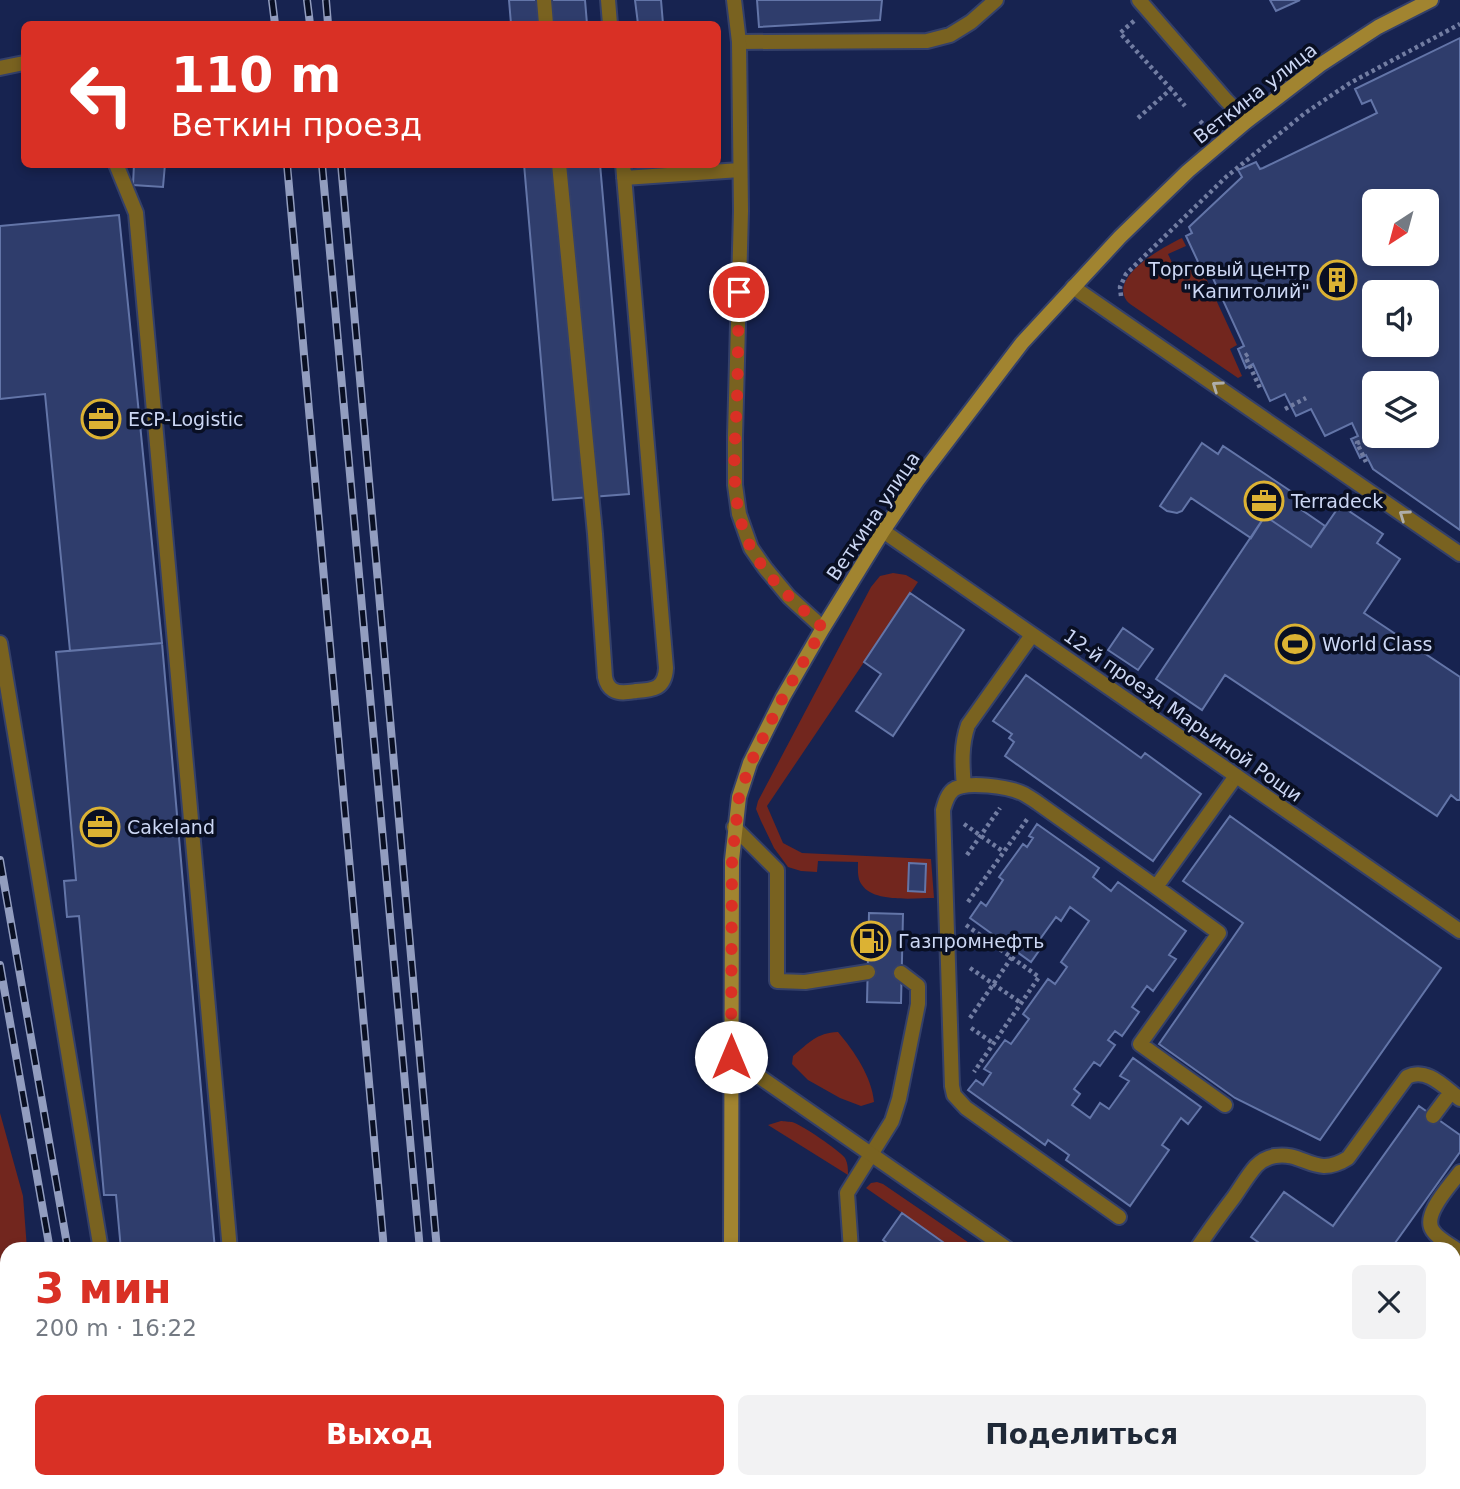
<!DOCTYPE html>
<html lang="ru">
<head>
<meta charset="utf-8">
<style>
  :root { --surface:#fff; --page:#f2f2f3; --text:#1f2937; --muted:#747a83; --accent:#d93025 }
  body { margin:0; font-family:"DejaVu Sans",sans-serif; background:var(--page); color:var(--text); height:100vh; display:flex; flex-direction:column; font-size:26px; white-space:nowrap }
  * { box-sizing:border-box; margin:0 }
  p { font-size:23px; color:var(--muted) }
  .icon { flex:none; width:38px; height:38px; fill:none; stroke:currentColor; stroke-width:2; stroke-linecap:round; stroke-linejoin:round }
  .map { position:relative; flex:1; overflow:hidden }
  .details { position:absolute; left:0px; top:1242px; width:1461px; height:247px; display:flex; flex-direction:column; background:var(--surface); border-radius:21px 21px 0 0; box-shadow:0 4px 10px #0003 }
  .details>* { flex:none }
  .hud { position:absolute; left:21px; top:21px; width:700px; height:147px; border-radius:10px; box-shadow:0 4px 10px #0003; background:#d93025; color:#fff; overflow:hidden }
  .needle { width:46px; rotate:216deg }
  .controls { position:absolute; left:1362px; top:189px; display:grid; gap:14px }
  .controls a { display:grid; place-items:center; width:77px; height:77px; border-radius:10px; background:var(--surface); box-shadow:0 4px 10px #0003; font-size:35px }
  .pin { position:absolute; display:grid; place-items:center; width:60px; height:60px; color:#fff; margin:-30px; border:4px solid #fff; border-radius:50%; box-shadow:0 2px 7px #0007 }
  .me { position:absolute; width:77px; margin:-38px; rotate:0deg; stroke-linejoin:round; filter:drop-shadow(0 0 5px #0008) }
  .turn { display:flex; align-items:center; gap:24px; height:147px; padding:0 35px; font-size:32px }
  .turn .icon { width:91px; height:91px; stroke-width:2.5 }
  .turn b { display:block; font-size:49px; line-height:60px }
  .round { display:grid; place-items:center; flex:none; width:74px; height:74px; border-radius:10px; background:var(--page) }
  .head { display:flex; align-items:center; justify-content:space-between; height:119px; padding:0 35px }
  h1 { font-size:42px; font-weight:700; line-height:52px; color:var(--accent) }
  .primary-button { display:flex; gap:14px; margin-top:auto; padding:14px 35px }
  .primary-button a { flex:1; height:80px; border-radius:10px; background:var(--accent); color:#fff; font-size:28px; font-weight:700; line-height:80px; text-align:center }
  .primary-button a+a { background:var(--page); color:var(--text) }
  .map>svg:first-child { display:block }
</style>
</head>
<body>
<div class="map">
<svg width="1460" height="1489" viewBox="0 0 1460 1489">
  <rect width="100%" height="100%" fill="#172350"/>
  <path fill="#72261e" d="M1182,238l4,8 -18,8 8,17 18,-8 6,15 5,-2 32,69 -7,4 12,27 -4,2 -105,-72c-3,-2 -6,-4 -8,-8 -12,-24 40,-52 57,-60z
    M893,573l13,2 12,7 -151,224 16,37 19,10 129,6 3,39c-19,0 -60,5 -72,-13 -5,-6 -4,-16 -4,-23l-40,-1 -1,11 -16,-1 -13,-4 -14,-19 -13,-27 -5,-12 2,-8 113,-214 9,-11z
    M838,1032c16,19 34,45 36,70l-13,4 -21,-8 -32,-18 -16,-16 1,-8c16,-13 23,-23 45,-24z
    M0,1113l23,83 4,53 -20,1v218l-7,-40z
    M781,1121c2,0 9,1 11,1 10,3 47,28 53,36 3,6 3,11 3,17l-80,-50z
    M877,1182l6,2 95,65h-24l-88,-61 5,-5z"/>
  <path fill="#2f3d6c" stroke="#6375a8" stroke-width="2" fill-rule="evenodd" d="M509,0h76l2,24h-76z
    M635,0h26l2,24h-25z
    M757,0h125l-2,20 -121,7z
    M1270,0h30l-24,11z
    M1460,38v492l-87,-61 -7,-14 -6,3 -9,-19 7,-3 -6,-13 -27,13 -14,-27 -15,7 -11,-22 -15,7 -17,-37 -7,4 -8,-19 6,-3 -38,-83 -6,3 -14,-30 6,-3 -3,-6 53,-50 -4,-7 18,-8 4,7 3,-1 114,-55 -6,-13 -9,4 -7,-15zM1374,201h52v53h-52zM1374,292h52v53h-52zM1374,383h52v53h-52z
    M134,164h31l-2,23 -30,-2z
    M524,164h76l29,330 -76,6z
    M119,215l43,428 -92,8 -25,-257 -45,5v-173z
    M1202,443l16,11 5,-8 78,52 -5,8 29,20 -14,21 -46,-31 -14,22 -60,-40 -9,13 -5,2 -10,-2 -7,-5z
    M1340,505l43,29 -6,9 23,16 -36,54 96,64v123h-3l-6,-5 -14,21 -212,-141 -23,35 -46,-31 109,-163 46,31z
    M910,593l54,37 -71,106 -37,-25 25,-37 -17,-12z
    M1123,628l30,21 -15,21 -30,-20z
    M162,643l53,607h-94l-5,-55h-12l-25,-279 -12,1 -3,-36 12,-1 -20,-228z
    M1026,675l115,83 4,-5 56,41 -48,67 -148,-105 9,-14 -5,-4 3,-4 -19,-13z
    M1230,816l211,152 -121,172 -85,-42 -76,-54 84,-121 -60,-42z
    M1037,824l62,44 -6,9 18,14 7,-9 68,49 -17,24 7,4 -23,32 -6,-5 -15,21 7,5 -17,24 -7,-5 -7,9 7,5 -15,21 -6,-4 -20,27 6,5 -8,11 18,13 10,-15 9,6 20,-28 -9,-5 13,-18 68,49 -13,17 -7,-6 -19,27 7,5 -39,56 -64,-46 3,-5 -21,-15 -3,5 -77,-55 8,-10 7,5 8,-12 -7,-4 21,-29 6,4 18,-25 -6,-5 25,-35 7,5 12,-17 -6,-5 28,-41 -19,-14 -9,14 -5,-4 -18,25 5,3 -12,17 -61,-44 11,-16 5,4 17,-26 -4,-3 24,-33 4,3 6,-9 -4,-2z
    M909,863l17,1 -1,28 -17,-1z
    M869,913l34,1 -2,89 -34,-1z
    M1419,1106l41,29v17l-70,98h-121l-18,-13 33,-45 49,34z
    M902,1213l52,37h-65l2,-4 -8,-6z
    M1460,1298v90l-6,8v-90z
    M141,1482h86l1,7h-86z
    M276,1482h74l1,7h-75z
    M848,1482h38v7h-38z
    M955,1482h84l-5,7h-69z
    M1043,1482h23l-4,7h-19l-3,-2z
    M1076,1482h43l-5,7h-28z"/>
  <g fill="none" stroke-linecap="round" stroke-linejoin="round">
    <defs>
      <path id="lane" d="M544,0l2,24
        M608,0l2,24
        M1139,0l87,100 21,21
        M739,42l188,-1 23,-6 21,-13 25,-22
        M0,68l24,-5
        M116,164l20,49 94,1037
        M559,164l36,370 10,143c1,5 3,10 8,13 7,4 16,2 23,1 17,-1 29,-2 30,-23l-43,-504
        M624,178l116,-8
        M1073,287l387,267
        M0,643l101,607
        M964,786c-2,-21 -3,-41 4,-61l64,-90
        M734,827l43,43v111l28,1 63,-10
        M1156,887l63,46 -79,111 85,61
        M1433,1116l18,-24
        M1460,1172c-9,13 -39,43 -27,59 5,8 19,15 27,21
        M1119,1217l-153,-109 -12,-13 -2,-9 -9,-276c2,-7 4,-15 10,-20 13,-10 57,-3 71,4 5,3 10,6 14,9l118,84 80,-111
        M851,1250l-4,-57 45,-72 7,-22 19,-95v-18l-17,-13
        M1196,1250c12,-18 25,-36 38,-53 7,-10 14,-22 22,-31 5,-5 13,-9 19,-10 29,-5 40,23 73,2l59,-81c20,-10 37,10 53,22
        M1454,1424h6
        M136,1482l1,7
        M246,1482v7
        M364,1482v7
        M938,1482l9,7"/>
      <path id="street" d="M734,0l5,42 2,169 -6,225v49l4,29 12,34 14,20 24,29 34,31
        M883,531l577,400
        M731,1057l278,193
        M1347,1482l10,7"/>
      <path id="secondary" d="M731,1250l1,-390 7,-63 11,-34 33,-66 40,-69 60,-97 34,-50 105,-138 98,-106 68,-66 59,-50 73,-56 58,-38 53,-27
        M731,1482v7"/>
    </defs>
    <use href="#lane" stroke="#34406a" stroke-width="18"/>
    <use href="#street" stroke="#34406a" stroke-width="18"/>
    <use href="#secondary" stroke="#34406a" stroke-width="18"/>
    <path stroke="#727da2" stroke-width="4.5" stroke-dasharray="3.5 3.5" stroke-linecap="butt" d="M1134,21l-14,12 51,56
      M1138,118l33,-29 14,17
      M1200,121l7,7
      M1121,296l-1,-9 6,-13 100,-97 79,-64 45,-30 110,-59
      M1248,354l-3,2 16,34
      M1285,409l21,-11
      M1360,442l-3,1 9,19
      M964,824l40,28
      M967,855l33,-47
      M968,902l60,-84
      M966,925l73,52 -65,95
      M970,968l51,35
      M970,1018l42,-61
      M971,1028l22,15"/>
    <use href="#lane" stroke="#796220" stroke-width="14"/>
    <use href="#street" stroke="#796220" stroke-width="14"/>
    <use href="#secondary" stroke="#a18430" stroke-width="14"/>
    <defs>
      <path id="rail" d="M272,0l3,24
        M307,0l3,24
        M326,0l2,24
        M287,164l97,1086
        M322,164l98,1086
        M341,164l96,1086
        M0,860l68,390
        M0,965l50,285
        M90,1482l2,7
        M108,1482l1,7
        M405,1482v7
        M440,1482l1,7
        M457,1482l1,7"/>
    </defs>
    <use href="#rail" stroke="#929dbf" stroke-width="8"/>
    <use href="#rail" stroke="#090f23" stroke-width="5" stroke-dasharray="16" stroke-linecap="butt"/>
  </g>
  <defs><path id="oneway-chevron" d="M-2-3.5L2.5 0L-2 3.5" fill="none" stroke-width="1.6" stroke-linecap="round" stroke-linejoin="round" transform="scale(1.75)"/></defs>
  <g stroke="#afaeaa">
    <use href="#oneway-chevron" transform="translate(1217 386) rotate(-145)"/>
    <use href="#oneway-chevron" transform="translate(1404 515) rotate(-145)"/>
  </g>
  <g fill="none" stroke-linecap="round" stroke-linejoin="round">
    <path stroke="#d93025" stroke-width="12" stroke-dasharray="0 21.6" d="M731,1057l1,-197 7,-63 11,-33 33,-67 40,-69c-26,-24 -55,-48 -72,-80 -23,-45 -16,-100 -14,-149 1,-35 1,-71 2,-107"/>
  </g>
  <defs>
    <symbol id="building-ring" viewBox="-11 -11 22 22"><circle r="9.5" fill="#090f23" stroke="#dcb233" stroke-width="1.5"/><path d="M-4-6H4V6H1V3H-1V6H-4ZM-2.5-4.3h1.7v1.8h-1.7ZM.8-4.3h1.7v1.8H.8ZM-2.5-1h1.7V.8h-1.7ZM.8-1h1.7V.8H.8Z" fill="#dcb233"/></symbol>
    <symbol id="office-ring" viewBox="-11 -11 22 22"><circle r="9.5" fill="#090f23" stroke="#dcb233" stroke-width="1.5"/><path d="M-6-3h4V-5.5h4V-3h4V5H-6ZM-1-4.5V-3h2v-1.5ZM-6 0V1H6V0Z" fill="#dcb233"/></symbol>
    <symbol id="stadium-ring" viewBox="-11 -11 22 22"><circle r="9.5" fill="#090f23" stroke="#dcb233" stroke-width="1.5"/><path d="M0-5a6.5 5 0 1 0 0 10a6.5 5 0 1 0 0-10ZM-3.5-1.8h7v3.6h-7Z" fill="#dcb233"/></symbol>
    <symbol id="fuel-ring" viewBox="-11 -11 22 22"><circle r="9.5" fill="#090f23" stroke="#dcb233" stroke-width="1.5"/><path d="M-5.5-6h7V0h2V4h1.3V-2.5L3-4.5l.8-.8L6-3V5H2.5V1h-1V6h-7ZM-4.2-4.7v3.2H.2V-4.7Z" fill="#dcb233"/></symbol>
  </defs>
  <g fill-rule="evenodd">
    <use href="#building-ring" x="1315" y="258" width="44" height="44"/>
    <use href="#office-ring" x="79" y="397" width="44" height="44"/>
    <use href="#office-ring" x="1242" y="479" width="44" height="44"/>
    <use href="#stadium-ring" x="1273" y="622" width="44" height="44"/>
    <use href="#office-ring" x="78" y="805" width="44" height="44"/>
    <use href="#fuel-ring" x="849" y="919" width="44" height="44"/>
  </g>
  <g text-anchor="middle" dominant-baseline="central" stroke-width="7" stroke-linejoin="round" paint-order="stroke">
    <g font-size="19" fill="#ccd7f4" stroke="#090f23">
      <text transform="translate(1255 93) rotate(-38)">Веткина улица</text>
      <text transform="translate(873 516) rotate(-56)">Веткина улица</text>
      <text transform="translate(1183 715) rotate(35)">12-й проезд Марьиной Рощи</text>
    </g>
    <g font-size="19" fill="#ccd7f4" stroke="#090f23" text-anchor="start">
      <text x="1310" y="269" text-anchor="end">Торговый центр<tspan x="1310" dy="22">"Капитолий"</tspan></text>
      <text x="128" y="419">ECP-Logistic</text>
      <text x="1291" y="501">Terradeck</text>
      <text x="1322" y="644">World Class</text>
      <text x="127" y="827">Cakeland</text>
      <text x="898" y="941">Газпромнефть</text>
    </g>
  </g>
</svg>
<div class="controls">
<a><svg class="needle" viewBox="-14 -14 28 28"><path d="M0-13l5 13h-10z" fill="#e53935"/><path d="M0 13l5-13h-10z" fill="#747a83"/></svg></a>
<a><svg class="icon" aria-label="sound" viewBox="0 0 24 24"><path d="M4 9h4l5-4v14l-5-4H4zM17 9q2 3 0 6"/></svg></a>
<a><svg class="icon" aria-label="layers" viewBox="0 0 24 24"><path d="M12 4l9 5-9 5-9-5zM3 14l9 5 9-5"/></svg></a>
</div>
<div class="pin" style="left:739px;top:292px;background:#d93025"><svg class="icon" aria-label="arrive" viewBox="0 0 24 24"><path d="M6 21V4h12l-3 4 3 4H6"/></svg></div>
<svg class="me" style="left:731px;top:1057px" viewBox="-20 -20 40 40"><circle r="19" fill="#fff"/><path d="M0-13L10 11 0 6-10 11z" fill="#d93025"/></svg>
<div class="hud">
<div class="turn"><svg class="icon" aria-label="left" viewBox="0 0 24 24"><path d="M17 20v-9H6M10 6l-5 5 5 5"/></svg><div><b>110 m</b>Веткин проезд</div></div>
</div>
<section class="details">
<div class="head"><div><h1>3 мин</h1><p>200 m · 16:22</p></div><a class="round"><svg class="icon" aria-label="close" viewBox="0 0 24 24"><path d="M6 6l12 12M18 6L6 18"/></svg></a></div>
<div class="primary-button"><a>Выход</a><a>Поделиться</a></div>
</section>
</div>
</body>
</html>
